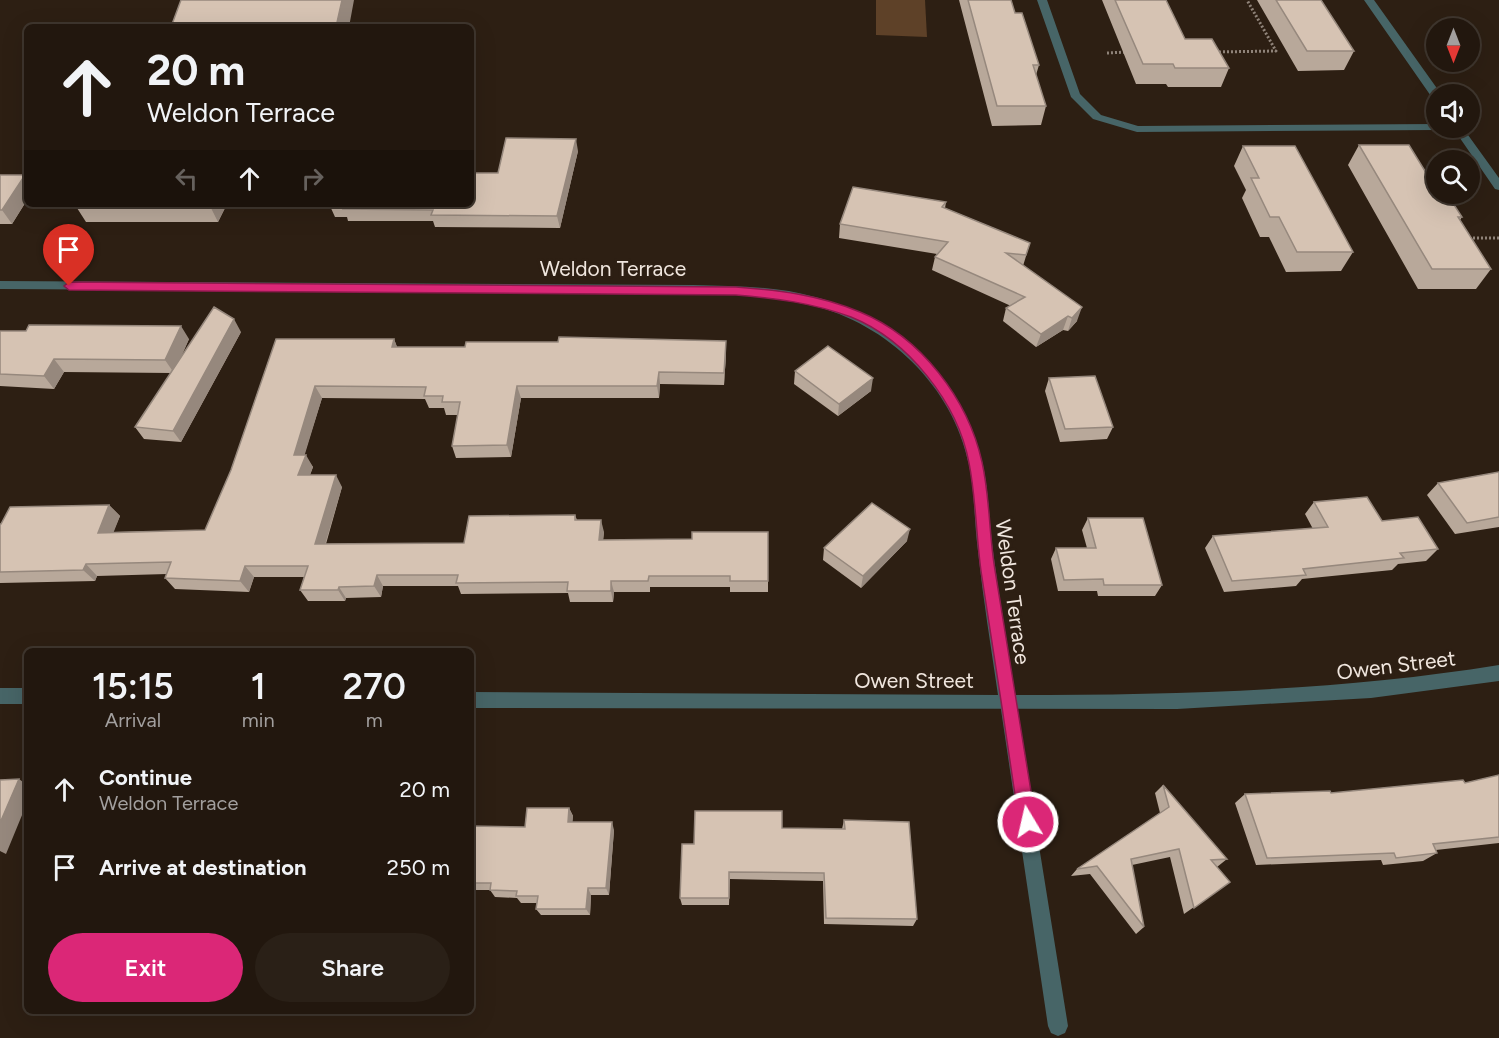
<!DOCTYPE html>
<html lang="en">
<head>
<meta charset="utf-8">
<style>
  :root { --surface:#22170e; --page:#2a2017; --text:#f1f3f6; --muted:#a29f9e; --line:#3f362e; --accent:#db2777 }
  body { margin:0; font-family:Figtree,sans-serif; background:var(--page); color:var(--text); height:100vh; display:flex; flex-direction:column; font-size:22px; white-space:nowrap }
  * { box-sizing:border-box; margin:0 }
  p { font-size:20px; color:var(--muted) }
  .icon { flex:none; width:33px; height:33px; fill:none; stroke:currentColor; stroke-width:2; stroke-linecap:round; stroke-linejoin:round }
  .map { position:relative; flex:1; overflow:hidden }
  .sheet { position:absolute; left:24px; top:648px; width:450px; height:366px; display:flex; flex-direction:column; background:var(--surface); border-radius:9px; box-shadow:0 6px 24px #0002,0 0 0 2px var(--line) }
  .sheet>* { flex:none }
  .hud { position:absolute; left:24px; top:24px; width:450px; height:183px; border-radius:9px; box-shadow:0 6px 24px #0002,0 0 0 2px var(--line); background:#22170e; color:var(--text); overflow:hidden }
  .needle { width:39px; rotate:180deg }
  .tools { position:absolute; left:1426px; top:18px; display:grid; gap:12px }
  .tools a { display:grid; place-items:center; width:54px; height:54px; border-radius:50%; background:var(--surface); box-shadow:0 6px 24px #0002,0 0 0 2px var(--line); font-size:30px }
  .pin { position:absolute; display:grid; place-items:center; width:51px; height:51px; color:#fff; margin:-62px -26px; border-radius:50% 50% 50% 0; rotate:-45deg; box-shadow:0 0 6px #0007 }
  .pin .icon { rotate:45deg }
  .me { position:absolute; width:66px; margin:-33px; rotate:351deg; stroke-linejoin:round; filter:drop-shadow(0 0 4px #0008) }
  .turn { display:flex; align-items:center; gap:21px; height:126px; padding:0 24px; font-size:27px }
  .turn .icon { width:78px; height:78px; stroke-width:2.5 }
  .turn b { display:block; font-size:42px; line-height:51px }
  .lanes { display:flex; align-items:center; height:57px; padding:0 24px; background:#0003; justify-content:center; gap:30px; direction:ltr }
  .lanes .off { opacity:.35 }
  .eta { display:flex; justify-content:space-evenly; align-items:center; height:102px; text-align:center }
  .eta b { font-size:36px; font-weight:600; line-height:42px }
  .action { display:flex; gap:12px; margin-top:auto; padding:12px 24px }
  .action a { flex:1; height:69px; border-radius:36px; background:var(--accent); color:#fff; font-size:24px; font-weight:600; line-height:69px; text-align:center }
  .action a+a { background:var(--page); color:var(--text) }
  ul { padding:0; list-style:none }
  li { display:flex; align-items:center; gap:18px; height:78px; padding:0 24px }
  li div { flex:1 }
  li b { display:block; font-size:22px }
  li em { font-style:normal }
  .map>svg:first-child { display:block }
</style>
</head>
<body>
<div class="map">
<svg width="1499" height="1038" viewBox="0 0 1499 1038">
  <rect width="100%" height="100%" fill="#2d1f13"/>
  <path fill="#5e4128" d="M876,0h49l2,37 -51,-2z"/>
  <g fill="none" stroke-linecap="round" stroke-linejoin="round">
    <path stroke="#8f8379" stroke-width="3" stroke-dasharray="2 2" stroke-linecap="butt" d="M1215,52l61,-1 -29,-51
      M1107,53l20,-1
      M1469,238h30"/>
    <path fill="#476567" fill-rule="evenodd" d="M1037,0h10l33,94 21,21 37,11 299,-2v4h5l-5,2 -300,2 -44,-13 -22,-22z
      M1008,695l6,2 2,6 52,323 -3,7 -7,3 -7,-3 -3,-7 -48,-323 2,-6z"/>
    <path fill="#476567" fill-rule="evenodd" d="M1364,0h10l67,94h-4v6l-4,-1z
      M1453,128h10l36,50v12l-4,-1z
      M0,281l693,4c41,1 83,1 122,12 83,21 151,84 168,168 6,28 6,57 10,86 6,48 15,96 22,144 163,0 323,-4 484,-30v16l-128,17 -194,11 -706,-1v-16l527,3c-7,-48 -15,-96 -20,-144 -4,-29 -3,-58 -9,-86 -16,-79 -81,-141 -158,-160 -38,-10 -79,-10 -118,-12l-693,-4z
      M0,688h27v16h-27z"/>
  </g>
  <path fill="#b8a89a" d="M959,0h52l4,13 24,52 -3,10 10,31 -5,19 -49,1z
    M1102,0h64l19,39 44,29 -8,19h-53l-2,-3h-30z
    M1257,0h64l33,51 -10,19 -46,1z
    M1359,145l103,72 -2,3 31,49 -15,20h-58l-70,-124z
    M1243,146l110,106 -12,19 -55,1 -17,-35h-9l-18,-39 4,-8 -12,-24z
    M578,151l-18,77 -125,-1 -2,-6h-85l-1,-4h-12l-5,-11 168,-33z
    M0,175h25l2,3v22l-15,24h-12z
    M946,202l-1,6 85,35 -7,23 54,55 -9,10 -5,-1 -27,17 -33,-26 3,-13 5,-2 -79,-36 3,-13 2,-3 -98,-16 1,-14z
    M227,204l-9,18h-132l-9,-14z
    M0,331l189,8 -9,20 61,-27 -60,110 -37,-3 -9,-12 36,-54 -107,-1 -10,17 -54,-3z
    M276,339h118l3,8h68l261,-6v13l-2,31 -64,-1 -1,14h-138l-10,59 -55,1 -4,-12 6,-31h-12l-2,-7h-15l-4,-9 -103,-1 -18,57 9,12 -3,8 32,12 -16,57 138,-1 111,-28 2,5 27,12 -1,8 165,41v11h-38v-5h-80v5h-36l-1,10h-43l-2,-9 -107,1 -3,-8h-75l-2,11 -35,1 -1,3h-37l-8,-11 4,-13h-50l-5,15 -74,-3 -10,-11 2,-4 -70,2 -2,5 -95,2v-59l109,-19 11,11 -7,16 92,-2 26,-60z
    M795,371l76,20 -33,25 -44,-32z
    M1049,378l64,49 -6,12 -47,3 -15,-51z
    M1499,472v55l-44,7 -28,-39 11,-12z
    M1314,502l68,19 56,28 -12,12 -28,3 -6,6 -90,9 -6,7 -72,6 -19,-44 8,-12 100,-7 -8,-15z
    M1088,518l74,67 -7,11h-57l-1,-5h-39l-7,-32 5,-11h31l-5,-18z
    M907,541l-46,47 -38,-28 1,-12z
    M1499,775v68l-63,7 1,3 -14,8 -40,4 -2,-5 -125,5 -21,-62 10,-9 86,-1 134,-10z
    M1163,785l64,74 -10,8 13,15 -46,32 -14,-57 -38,8 12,62 -8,7 -46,-60 -19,2 6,-7 83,-56 -5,-20z
    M569,808l4,8 -1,6 42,8 -5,65h-18l-1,20h-49l-5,-6 1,-6h-16l-4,-5 -22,-1 -5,-7h-19v-64l54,1z
    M844,820l73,99 -4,7 -89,-2 -1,-43 -93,-2 -1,26h-47l-2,-7 102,-70 60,1z"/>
  <path fill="#96887d" d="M342,0h12l-5,27h-13z
    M576,139l2,12 -18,77 -3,-12z
    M25,175l2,3v22l-15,24 -10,-14z
    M213,204h14l-9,18 -7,-14z
    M1082,307l-5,14 -9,10 4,-13z
    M1068,316l-5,14 -27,17 5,-13z
    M234,319l7,13 -60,110 -8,-11z
    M181,326l8,13 -15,34 -9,-13z
    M394,339l5,13 -7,-5z
    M726,341v13l-2,31v-12z
    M54,359l10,13 -10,17 -10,-13z
    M659,372l1,12 -1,14 -2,-12z
    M873,378l-2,13 -33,25 1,-12z
    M315,386l7,12 -21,69 -7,-12z
    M517,386l4,12 -10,59 -4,-12z
    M306,455l7,12 -8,20 -7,-12z
    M336,475l6,12 -20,68 -7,-11z
    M109,505l11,11 -11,28 -11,-11z
    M601,520l3,12 -2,19 -3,-11z
    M910,529l-3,12 -46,47 2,-12z
    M86,564l11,12 -2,5 -12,-11z
    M245,566l9,11 -5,15 -9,-11z
    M377,575l6,11 -2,11 -7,-11z
    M611,581l3,11 -1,10 -2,-11z
    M339,587l7,11 -1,3 -7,-11z
    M19,779l8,6v18l-21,51 -6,-3v-28z
    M569,808l4,8 -1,14 -4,-8z
    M612,822l2,8 -5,65 -3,-7z
    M588,888l3,7 -1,20 -4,-6z"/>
  <path fill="#d6c3b3" stroke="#96887d" stroke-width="1.5" d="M181,0h161l-6,27h-165z
    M968,0h43l4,13h7l17,52h-6l13,41h-49z
    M1115,0h51l19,39h27l17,29h-54l-2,-4h-30z
    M1276,0h45l33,51h-47z
    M506,138l70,1 -19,77 -126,-1 2,-5 -90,-1 2,-4 -15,1 1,-2h140v-31h27z
    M1359,145h50l19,31h8l1,1v17h10l15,23h-4l33,52h-59z
    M1243,146h52l58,106h-56l-18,-35h-9l-19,-39h8z
    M0,175h25l-23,35h-2z
    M853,187l93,15 -4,5 88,36 -4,12 -20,-2 76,54 -10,11 -4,-2 -27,18 -35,-26 19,-11 -90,-40 13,-15 -108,-18z
    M80,204h133l-2,4h-134z
    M214,307l20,12 -61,112 -38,-4z
    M29,325l152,1 -16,34 -111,-1 -10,17 -44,-2v-43h26z
    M559,337l167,4 -2,32 -65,-1 -2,14h-140l-10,59 -55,1 8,-44h-18l1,-6h-19l2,-9 -111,-1 -21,69h12l-8,20h38l-21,69 149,-1 5,-27 106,-1v5h26l-2,20 93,-1v-7h76v49h-38v-5h-81l-1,5h-37v10h-44l1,-9 -112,1 2,-8h-81l-3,11 -35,1 -1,3h-38l8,-24h-63l-5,15 -75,-3 6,-16 -85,2 -3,6 -83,2v-48h1l9,-17 99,-2 -11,28 107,-3 26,-60 45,-131h118l-2,8h73l1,-5h92z
    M828,346l45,32 -34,26 -44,-33z
    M1095,376l18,51 -48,2 -16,-51z
    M1499,472v45l-32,6 -29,-40z
    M1367,497l15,24 36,-4 20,32 -38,4 4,5 -101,11 3,6 -74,6 -19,-45 115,-9 -14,-25z
    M872,503l38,26 -47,47 -39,-28z
    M1088,518h55l19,67h-58l-1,-6 -39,1 -8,-32h40z
    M1499,775v62l-66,7 4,9 -41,5 -2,-5 -127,5 -22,-64 85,-3 1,2 132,-13 2,3z
    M19,779l-19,44v-43z
    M1163,785l64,74 -16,1 19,22 -36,26 -15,-59 -48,10 13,68 -47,-61 -20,3 92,-62z
    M527,808h42l-1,14h44l-6,66h-18l-2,21h-50l2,-13h-22l1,-5 -27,-1 1,-7h-20v-57l54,1z
    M695,811h87v17l63,1 -1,-9 65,2 8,97 -91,-1 -2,-45 -95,-1v26h-49l2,-54h12z"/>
  <path fill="#db2777" stroke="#8e194d" stroke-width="1.5" d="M69,282l667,5c42,3 84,8 124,25 61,25 108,87 122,150 8,35 7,73 13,108 14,84 27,168 41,252l-3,6 -5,2 -6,-2 -3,-6c-12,-84 -25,-167 -38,-251 -5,-36 -5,-73 -12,-108 -11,-60 -61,-123 -118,-146 -38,-14 -76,-19 -115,-22l-667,-5 -5,-4z"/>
  <g text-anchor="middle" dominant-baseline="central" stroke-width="6" stroke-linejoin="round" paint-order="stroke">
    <g font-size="21" fill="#f0e6de" stroke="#2d1f13">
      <text x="613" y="268">Weldon Terrace</text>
      <text transform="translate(1013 592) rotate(82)">Weldon Terrace</text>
      <text transform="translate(1396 665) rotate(-7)">Owen Street</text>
      <text x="914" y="680">Owen Street</text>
    </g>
  </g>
</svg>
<div class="tools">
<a><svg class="needle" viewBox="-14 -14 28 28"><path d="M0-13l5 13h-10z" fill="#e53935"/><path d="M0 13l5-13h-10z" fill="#a29f9e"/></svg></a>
<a><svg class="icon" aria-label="sound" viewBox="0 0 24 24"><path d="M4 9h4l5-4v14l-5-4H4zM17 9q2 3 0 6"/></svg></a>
<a><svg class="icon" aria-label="search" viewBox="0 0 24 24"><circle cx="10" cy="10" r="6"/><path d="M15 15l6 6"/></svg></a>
</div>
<div class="pin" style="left:69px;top:286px;background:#d93025"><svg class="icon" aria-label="arrive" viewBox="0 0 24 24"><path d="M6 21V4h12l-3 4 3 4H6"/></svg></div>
<svg class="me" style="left:1028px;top:822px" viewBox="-20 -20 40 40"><circle r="17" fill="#db2777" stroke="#fff" stroke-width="3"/><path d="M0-11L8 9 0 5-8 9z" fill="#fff"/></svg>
<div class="hud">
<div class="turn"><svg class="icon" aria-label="ahead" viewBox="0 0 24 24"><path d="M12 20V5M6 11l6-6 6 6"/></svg><div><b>20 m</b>Weldon Terrace</div></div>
<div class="lanes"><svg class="icon off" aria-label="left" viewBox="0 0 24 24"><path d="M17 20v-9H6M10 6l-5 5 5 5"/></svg><svg class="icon" aria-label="ahead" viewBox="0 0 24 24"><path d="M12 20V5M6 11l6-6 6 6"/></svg><svg class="icon off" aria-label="right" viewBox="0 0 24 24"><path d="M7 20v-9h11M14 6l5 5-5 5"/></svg></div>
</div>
<section class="sheet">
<div class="eta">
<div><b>15:15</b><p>Arrival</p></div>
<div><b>1</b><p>min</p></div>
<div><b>270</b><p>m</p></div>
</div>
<ul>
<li><svg class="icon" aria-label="ahead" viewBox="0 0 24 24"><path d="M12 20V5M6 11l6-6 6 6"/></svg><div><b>Continue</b><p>Weldon Terrace</p></div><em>20 m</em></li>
<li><svg class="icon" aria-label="arrive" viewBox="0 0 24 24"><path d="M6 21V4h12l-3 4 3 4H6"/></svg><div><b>Arrive at destination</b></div><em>250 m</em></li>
</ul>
<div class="action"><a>Exit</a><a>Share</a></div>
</section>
</div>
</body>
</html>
